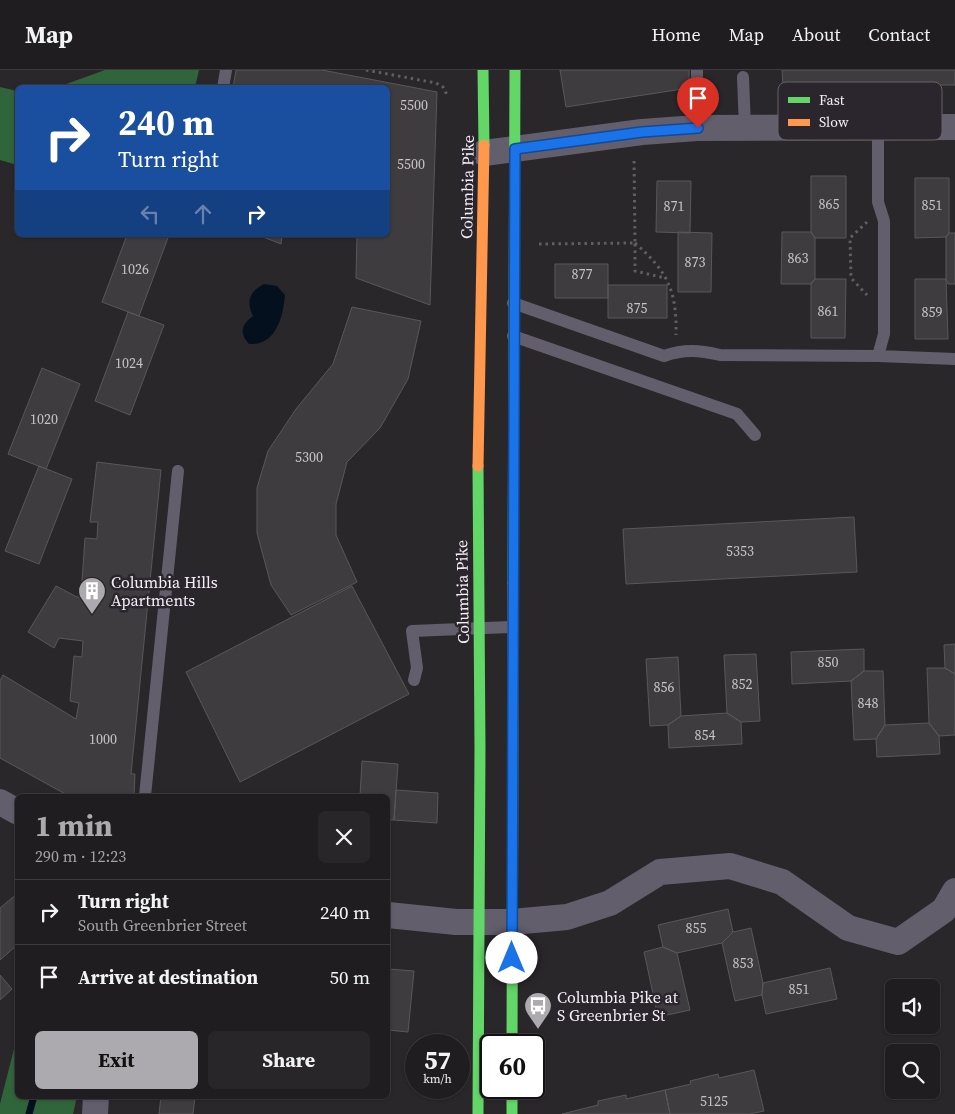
<!DOCTYPE html>
<html lang="en">
<head>
<meta charset="utf-8">
<style>
  :root { --surface:#201d20; --page:#282629; --text:#f1f3f6; --muted:#a2a2a5; --line:#3d3b3e; --accent:#adaaaf }
  body { margin:0; font-family:"Source Serif 4",serif; background:var(--page); color:var(--text); height:100vh; display:flex; flex-direction:column; font-size:19px; white-space:nowrap }
  * { box-sizing:border-box; margin:0 }
  p { font-size:16px; color:var(--muted) }
  .icon { flex:none; width:28px; height:28px; fill:none; stroke:currentColor; stroke-width:2; stroke-linecap:round; stroke-linejoin:round }
  .map { position:relative; flex:1; overflow:hidden }
  .panel { position:absolute; left:15px; top:724px; width:375px; height:305px; display:flex; flex-direction:column; background:var(--surface); border-radius:8px; box-shadow:0 1px 4px #0004,0 0 0 1px var(--line) }
  .panel>* { flex:none }
  .banner { position:absolute; left:15px; top:15px; width:375px; height:152px; border-radius:8px; box-shadow:0 1px 4px #0004,0 0 0 1px var(--line); background:#1a4fa0; color:#fff; overflow:hidden }
  .tools { position:absolute; left:885px; top:909px; display:grid; gap:10px }
  .tools a { display:grid; place-items:center; width:55px; height:55px; border-radius:8px; background:var(--surface); box-shadow:0 1px 4px #0004,0 0 0 1px var(--line); font-size:25px }
  .speed { position:absolute; left:405px; top:964px; display:flex; gap:10px; font-size:25px; font-weight:700; text-align:center }
  .speed>* { display:grid; place-content:center; width:65px; height:65px; border-radius:50%; background:var(--surface); box-shadow:0 1px 4px #0004,0 0 0 1px var(--line); line-height:1 }
  .speed small { font-size:12px; font-weight:400 }
  .speed .limit { border:2px solid #111; border-radius:8px; background:#fff; color:#111 }
  .pin { position:absolute; display:grid; place-items:center; width:42px; height:42px; color:#fff; margin:-51px -21px; border-radius:50% 50% 50% 0; rotate:-45deg; box-shadow:0 0 5px #0007 }
  .pin .icon { rotate:45deg }
  .me { position:absolute; width:55px; margin:-28px; rotate:0deg; stroke-linejoin:round; filter:drop-shadow(0 0 4px #0008) }
  .turn { display:flex; align-items:center; gap:18px; height:105px; padding:0 20px; font-size:22px }
  .turn .icon { width:65px; height:65px; stroke-width:2.5 }
  .turn b { display:block; font-size:35px; line-height:42px }
  .lanes { display:flex; align-items:center; height:48px; padding:0 20px; background:#0003; justify-content:center; gap:25px; direction:ltr }
  .lanes .off { opacity:.35 }
  .round { display:grid; place-items:center; flex:none; width:52px; height:52px; border-radius:8px; background:var(--page) }
  .head { display:flex; align-items:center; justify-content:space-between; height:85px; padding:0 20px }
  h1 { font-size:30px; font-weight:700; line-height:38px; color:var(--accent) }
  .button { display:flex; gap:10px; margin-top:auto; padding:10px 20px }
  .button a { flex:1; height:58px; border-radius:8px; background:var(--accent); color:#111; font-size:20px; font-weight:700; line-height:58px; text-align:center }
  .button a+a { background:var(--page); color:var(--text) }
  ul { padding:0; list-style:none }
  li { display:flex; align-items:center; gap:15px; height:65px; padding:0 20px; border-top:1px solid var(--line) }
  li div { flex:1 }
  li b { display:block; font-size:19px }
  li em { font-style:normal }
  header { display:flex; align-items:center; gap:30px; box-sizing:border-box; height:70px; padding:0 25px; background:var(--surface); border-bottom:1px solid var(--line) }
  header strong { font-size:24px }
  nav { display:flex; gap:28px; margin-inline-start:auto; font-size:18px }
  .map>svg:first-child { display:block }
</style>
</head>
<body>
<header>
<strong>Map</strong>
<nav><a>Home</a><a>Map</a><a>About</a><a>Contact</a></nav>
</header>
<div class="map">
<svg width="955" height="1044" viewBox="0 0 955 1044">
  <rect width="100%" height="100%" fill="#2a272b"/>
  <path fill="#30653b" d="M105,0h94l-4,17h-137z
    M0,17l17,4v74l-17,-5z
    M17,967l1,59h59l-4,18h-73v-10z"/>
  <path fill="#05101f" d="M264,214l13,2 8,9c-2,22 -9,51 -36,49 -10,-11 -8,-19 4,-28 -7,-15 -4,-24 11,-32z"/>
  <g fill="none" stroke-linecap="round" stroke-linejoin="round">
    <path stroke="#05101f" stroke-width="7" d="M29,1044l5,-18"/>
  </g>
  <path fill="#3f3c3f" stroke="#5a575a" d="M236,0h86l115,22 -7,213 -74,-27 1,-43h31v-147h-155z
    M560,0h129v18l-123,19z
    M782,0h173v15h-172z
    M811,106h35v62h-31l-4,-6z
    M915,108h34v55l-3,4 -31,1z
    M657,111h34l-1,52 -34,-1z
    M678,162l34,1 -1,59h-33z
    M782,162h29l4,6v41l-4,5h-30z
    M949,163h6v51h-7l-2,-5v-42z
    M127,165h42l-30,81 -37,-14z
    M258,165h24l-1,9z
    M555,194h53v34h-53z
    M815,209h31l-1,59h-34v-54z
    M915,209h31l2,60h-33z
    M608,215h59v33h-59z
    M352,237l69,14 -13,58 -28,49 -33,34 -11,42v31l21,47 -66,33 -20,-30 -14,-52v-45l11,-37 28,-42 37,-45z
    M128,242l36,13 -34,90 -35,-14z
    M42,298l38,16 -34,85 -38,-15z
    M97,392l64,8 -30,304h4l-1,22h-65l-69,-38v-77l3,-6 73,44 3,-16 -9,-2 4,-45 8,1 1,-16 -24,-3 -5,10 -26,-16 28,-46 21,11h11l3,-15 -9,-1 3,-43 12,1 1,-17h-8z
    M39,396l33,13 -33,85 -34,-13z
    M854,447l3,55 -231,12 -3,-55z
    M352,516l57,108 -169,88 -54,-110z
    M955,574v30l-10,-6 -1,-23z
    M864,579v22l-13,10 -59,3 -1,-32z
    M756,584l4,67 -19,1 -14,-9 -3,-58z
    M678,587l3,59 -13,9 -18,1 -4,-67z
    M927,598h18l10,6v61l-16,1 -10,-13z
    M864,601h19l2,54 -9,14 -22,1 -3,-59z
    M727,643l14,9 1,22 -73,4 -1,-23 13,-9z
    M929,653l10,13 1,18 -63,3 -1,-18 9,-14z
    M362,691l36,3 -4,56h-6v-24h-28z
    M396,720l42,3 -1,30 -43,-3z
    M18,823v51l-18,16v-52z
    M728,839l5,23 -11,11 -45,10 -14,-6 -5,-22z
    M751,858l12,55 -1,12 -27,6 -13,-58 11,-11z
    M663,877l14,6 13,57 -32,7 -14,-65z
    M830,898l7,31 -71,15 -4,-19 1,-12z
    M388,899l26,2 -6,61 -20,-2z
    M0,905l12,14 -12,11z
    M754,1000l10,41 -14,3h-80l-5,-24 26,-6 -1,-3 28,-7 1,4z
    M665,1020l5,24h-108l36,-9v-4l28,-6v4z
    M161,1026h34l-2,18h-34z"/>
  <g fill="none" stroke-linecap="round" stroke-linejoin="round">
    <path stroke="#605d64" stroke-width="3" stroke-dasharray="2.5 4" stroke-linecap="butt" d="M366,0l70,13 7,4 5,10
      M867,152l-17,16 1,40 16,17
      M635,173c33,29 42,48 41,92
      M539,174l96,-1 -1,-86
      M635,174v27l30,7"/>
    <path stroke="#635e6c" stroke-width="12" d="M697,0v58
      M743,7l2,51
      M223,18l3,-18
      M513,233l151,53c20,-7 35,-6 56,-1l158,1 77,3
      M513,266l224,78 18,21
      M878,286l6,-22v-113l-6,-19v-75
      M414,610l3,-12 -5,-37 100,-4
      M145,726l33,-325"/>
    <path stroke="#635e6c" stroke-width="26" d="M484,83l158,-21 55,-4 258,-1
      M0,732l18,10
      M388,845l68,7h56l55,-5 43,-14 50,-31 70,-6 52,16 66,46 50,14 46,-32 11,-19
      M95,1044l1,-18"/>
    <path stroke="#63d668" stroke-width="11" d="M483,0l1,75
      M478,396l2,282 -2,366
      M513,513l2,-513
      M512,975l1,-312
      M512,1018v26"/>
    <path stroke="#ff974d" stroke-width="11" d="M478,396l6,-321
      M513,663v-150"/>
  </g>
  <g fill="none" stroke-linecap="round" stroke-linejoin="round">
    <defs>
      <path id="route" d="M512,888l3,-809 127,-17 56,-4"/>
    </defs>
    <use href="#route" stroke="#114b97" stroke-width="12"/>
    <use href="#route" stroke="#1a73e8" stroke-width="9"/>
  </g>
  <defs>
    <symbol id="building-pin" viewBox="-11 -11 22 30"><path d="M0 17L-7.5 6A9.5 9.5 0 1 1 7.5 6Z" fill="#adaaaf" stroke="#2b252d"/><path d="M-4-6H4V6H1V3H-1V6H-4ZM-2.5-4.3h1.7v1.8h-1.7ZM.8-4.3h1.7v1.8H.8ZM-2.5-1h1.7V.8h-1.7ZM.8-1h1.7V.8H.8Z" fill="#fff"/></symbol>
    <symbol id="bus-pin" viewBox="-11 -11 22 30"><path d="M0 17L-7.5 6A9.5 9.5 0 1 1 7.5 6Z" fill="#adaaaf" stroke="#2b252d"/><path d="M-5-6H5V4H4V6H2V4H-2V6H-4V4H-5ZM-3.5-4V0h7V-4ZM-3.5 1.2v1.5H-2V1.2ZM2 1.2v1.5H3.5V1.2Z" fill="#fff"/></symbol>
  </defs>
  <g fill-rule="evenodd">
    <use href="#building-pin" x="76" y="505" width="32" height="43"/>
    <use href="#bus-pin" x="522" y="920" width="32" height="43"/>
  </g>
  <g text-anchor="middle" dominant-baseline="central" stroke-width="5" stroke-linejoin="round" paint-order="stroke">
    <g font-size="14" fill="#c7c3c8">
      <text x="414" y="35">5500</text>
      <text x="411" y="94">5500</text>
      <text x="829" y="134">865</text>
      <text x="932" y="135">851</text>
      <text x="674" y="136">871</text>
      <text x="798" y="188">863</text>
      <text x="695" y="192">873</text>
      <text x="135" y="199">1026</text>
      <text x="582" y="204">877</text>
      <text x="637" y="238">875</text>
      <text x="828" y="241">861</text>
      <text x="932" y="242">859</text>
      <text x="129" y="293">1024</text>
      <text x="44" y="349">1020</text>
      <text x="309" y="387">5300</text>
      <text x="740" y="481">5353</text>
      <text x="828" y="592">850</text>
      <text x="742" y="614">852</text>
      <text x="664" y="617">856</text>
      <text x="868" y="633">848</text>
      <text x="705" y="665">854</text>
      <text x="103" y="669">1000</text>
      <text x="696" y="858">855</text>
      <text x="743" y="893">853</text>
      <text x="799" y="919">851</text>
      <text x="714" y="1031">5125</text>
    </g>
    <g font-size="16" fill="#f4f0f6" stroke="#2b252d">
      <text transform="translate(467 117) rotate(-89)">Columbia Pike</text>
      <text transform="translate(462 522) rotate(-91)">Columbia Pike</text>
    </g>
    <g font-size="16" fill="#f4f0f6" stroke="#2b252d" text-anchor="start">
      <text x="111" y="512">Columbia Hills<tspan x="111" dy="18">Apartments</tspan></text>
      <text x="557" y="927">Columbia Pike at<tspan x="557" dy="18">S Greenbrier St</tspan></text>
    </g>
  </g>
  <rect x="778" y="12" width="164" height="58" rx="8" fill="#2b252d" stroke="#676269" stroke-width="1"/>
  <rect x="788" y="27" width="22" height="6" fill="#63d668"/>
  <rect x="788" y="49" width="22" height="7" fill="#ff974d"/>
  <g font-size="14" fill="#f4f0f6">
    <text x="819" y="35">Fast</text>
    <text x="819" y="57">Slow</text>
  </g>
</svg>
<div class="tools">
<a><svg class="icon" aria-label="sound" viewBox="0 0 24 24"><path d="M4 9h4l5-4v14l-5-4H4zM17 9q2 3 0 6"/></svg></a>
<a><svg class="icon" aria-label="search" viewBox="0 0 24 24"><circle cx="10" cy="10" r="6"/><path d="M15 15l6 6"/></svg></a>
</div>
<div class="speed"><div>57<small>km/h</small></div><div class="limit">60</div></div>
<div class="pin" style="left:698px;top:58px;background:#d93025"><svg class="icon" aria-label="arrive" viewBox="0 0 24 24"><path d="M6 21V4h12l-3 4 3 4H6"/></svg></div>
<svg class="me" style="left:512px;top:888px" viewBox="-20 -20 40 40"><circle r="19" fill="#fff"/><path d="M0-13L10 11 0 6-10 11z" fill="#1a73e8"/></svg>
<div class="banner">
<div class="turn"><svg class="icon" aria-label="right" viewBox="0 0 24 24"><path d="M7 20v-9h11M14 6l5 5-5 5"/></svg><div><b>240 m</b>Turn right</div></div>
<div class="lanes"><svg class="icon off" aria-label="left" viewBox="0 0 24 24"><path d="M17 20v-9H6M10 6l-5 5 5 5"/></svg><svg class="icon off" aria-label="ahead" viewBox="0 0 24 24"><path d="M12 20V5M6 11l6-6 6 6"/></svg><svg class="icon" aria-label="right" viewBox="0 0 24 24"><path d="M7 20v-9h11M14 6l5 5-5 5"/></svg></div>
</div>
<section class="panel">
<div class="head"><div><h1>1 min</h1><p>290 m · 12:23</p></div><a class="round"><svg class="icon" aria-label="close" viewBox="0 0 24 24"><path d="M6 6l12 12M18 6L6 18"/></svg></a></div>
<ul>
<li><svg class="icon" aria-label="right" viewBox="0 0 24 24"><path d="M7 20v-9h11M14 6l5 5-5 5"/></svg><div><b>Turn right</b><p>South Greenbrier Street</p></div><em>240 m</em></li>
<li><svg class="icon" aria-label="arrive" viewBox="0 0 24 24"><path d="M6 21V4h12l-3 4 3 4H6"/></svg><div><b>Arrive at destination</b></div><em>50 m</em></li>
</ul>
<div class="button"><a>Exit</a><a>Share</a></div>
</section>
</div>
</body>
</html>
